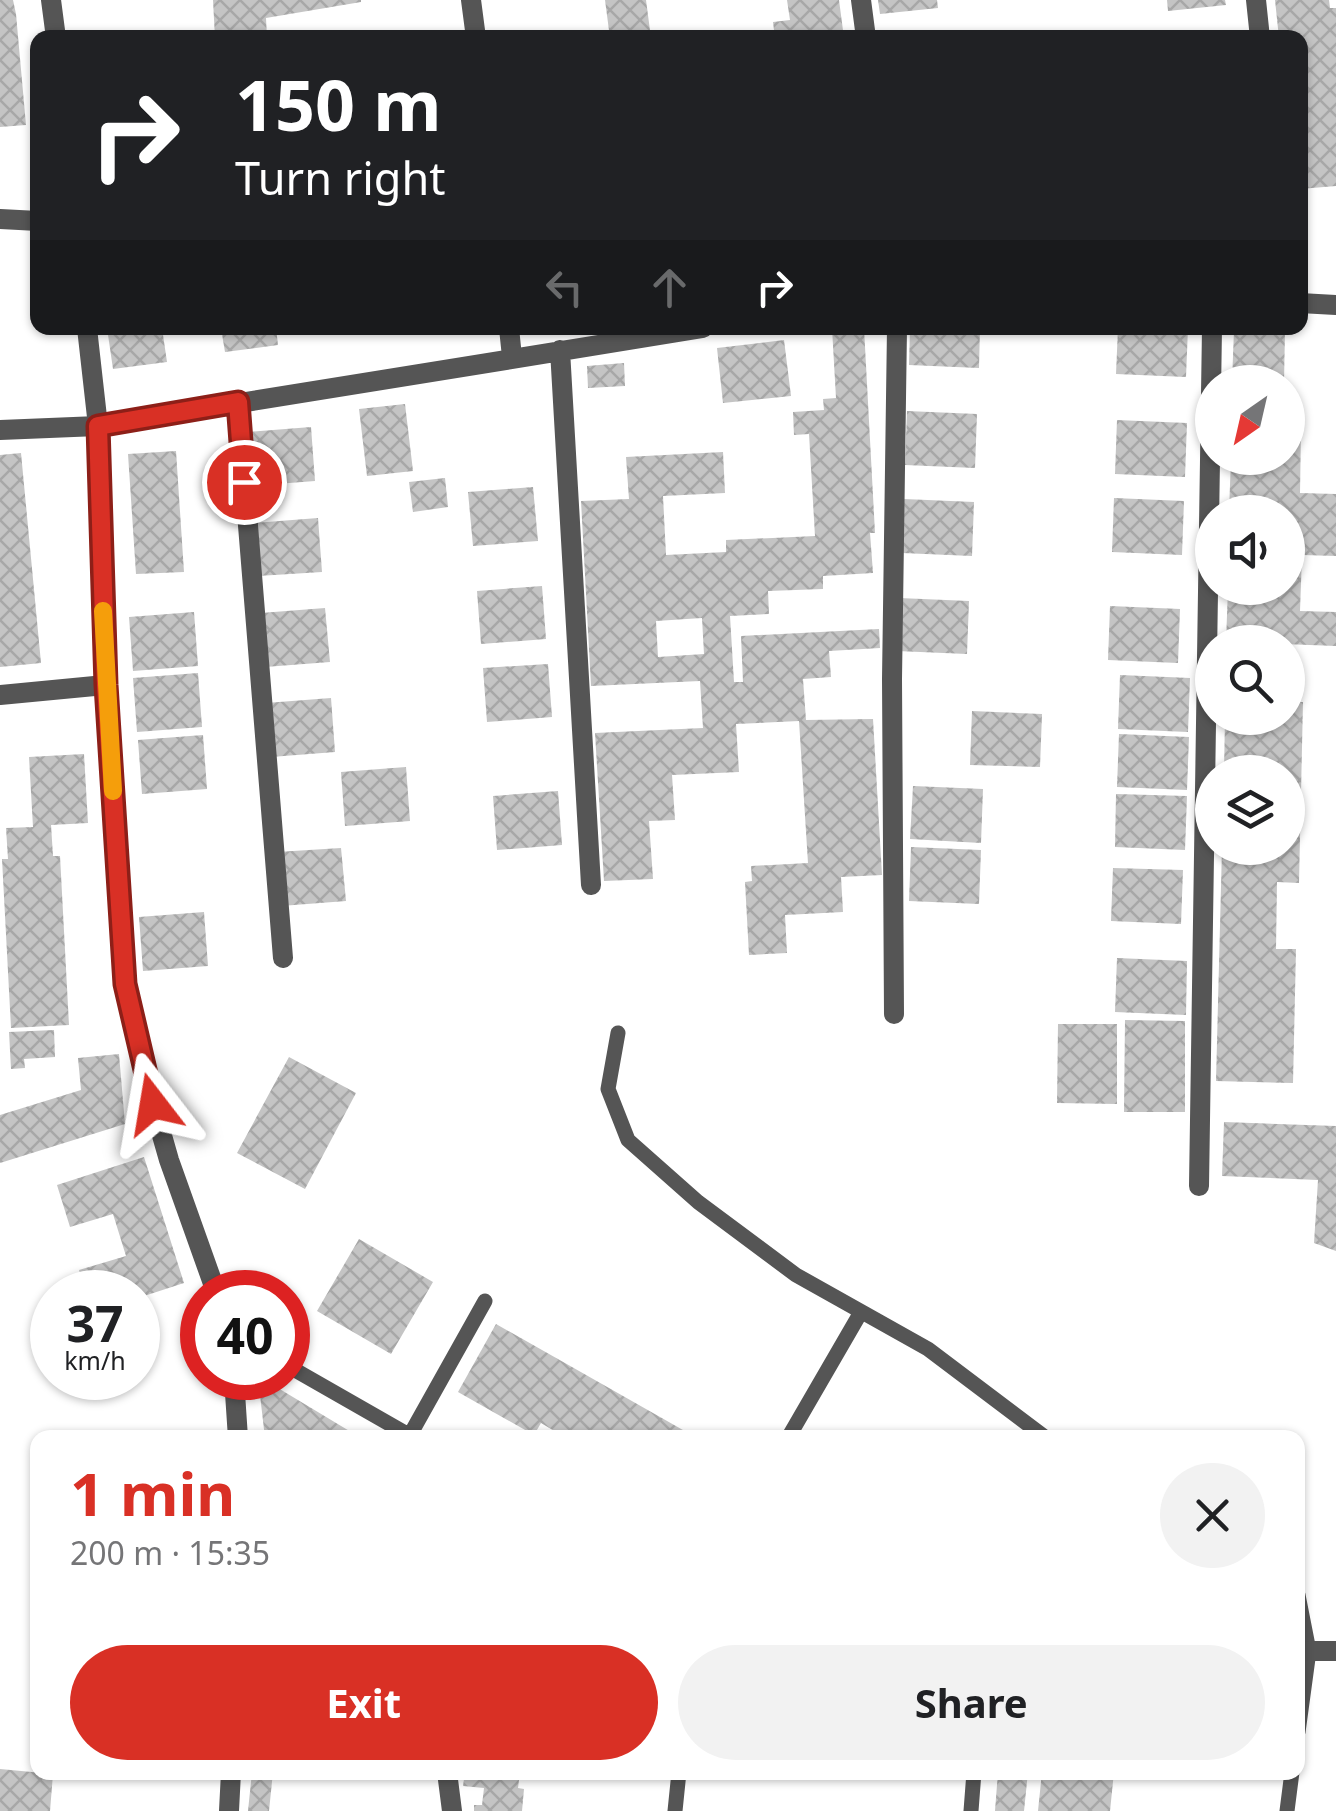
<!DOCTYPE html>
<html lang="en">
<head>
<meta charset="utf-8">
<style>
  :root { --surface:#fff; --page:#f2f2f2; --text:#202124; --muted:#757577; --accent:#d93025 }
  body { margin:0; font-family:"Noto Sans",sans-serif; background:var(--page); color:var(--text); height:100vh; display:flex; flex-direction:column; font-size:38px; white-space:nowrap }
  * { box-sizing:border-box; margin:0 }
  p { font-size:32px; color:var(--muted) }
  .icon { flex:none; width:55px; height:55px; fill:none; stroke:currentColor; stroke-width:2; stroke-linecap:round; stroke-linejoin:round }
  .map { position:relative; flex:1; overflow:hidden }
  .sheet { position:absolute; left:30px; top:1430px; width:1275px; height:350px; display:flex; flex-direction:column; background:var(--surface); border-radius:20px; box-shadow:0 2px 8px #0004 }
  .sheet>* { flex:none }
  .top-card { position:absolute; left:30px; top:30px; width:1278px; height:305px; border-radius:20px; box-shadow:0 2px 8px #0004; background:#202124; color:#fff; overflow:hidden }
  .needle { width:65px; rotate:214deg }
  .tools { position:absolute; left:1195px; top:365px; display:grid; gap:20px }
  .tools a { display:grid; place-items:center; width:110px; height:110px; border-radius:50%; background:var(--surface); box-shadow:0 2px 8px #0004; font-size:50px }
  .speed { position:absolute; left:30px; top:1270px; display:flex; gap:20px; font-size:50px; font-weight:700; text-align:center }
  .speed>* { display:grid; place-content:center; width:130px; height:130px; border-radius:50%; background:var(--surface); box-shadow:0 2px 8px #0004; line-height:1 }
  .speed small { font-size:25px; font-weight:400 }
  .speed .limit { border:15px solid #d22; background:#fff; color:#111 }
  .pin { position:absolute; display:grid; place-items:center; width:85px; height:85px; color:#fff; margin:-42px; border:5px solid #fff; border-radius:50%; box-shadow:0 2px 10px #0007 }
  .me { position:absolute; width:110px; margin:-55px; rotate:346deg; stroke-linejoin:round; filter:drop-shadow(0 0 8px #0008) }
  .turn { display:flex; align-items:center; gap:35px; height:210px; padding:0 40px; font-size:45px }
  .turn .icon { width:130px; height:130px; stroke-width:2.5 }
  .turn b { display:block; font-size:70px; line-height:85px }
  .lanes { display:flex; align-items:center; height:95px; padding:0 40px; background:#0003; justify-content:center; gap:50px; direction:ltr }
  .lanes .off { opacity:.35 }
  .round { display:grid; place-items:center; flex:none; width:105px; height:105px; border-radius:52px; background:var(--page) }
  .headline { display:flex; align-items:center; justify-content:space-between; height:170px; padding:0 40px }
  h1 { font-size:60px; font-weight:700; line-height:75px; color:var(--accent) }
  .primary-button { display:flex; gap:20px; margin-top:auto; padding:20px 40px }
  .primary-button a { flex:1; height:115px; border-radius:60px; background:var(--accent); color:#fff; font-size:40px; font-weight:700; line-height:115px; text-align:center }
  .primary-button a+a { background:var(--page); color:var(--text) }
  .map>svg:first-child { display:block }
</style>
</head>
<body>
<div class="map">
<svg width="1336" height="1811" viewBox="0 0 1336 1811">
  <defs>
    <pattern id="building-cross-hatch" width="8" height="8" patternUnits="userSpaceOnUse" patternTransform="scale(2.5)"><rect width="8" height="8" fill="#c4c4c4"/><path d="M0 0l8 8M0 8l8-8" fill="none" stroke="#a7a7a7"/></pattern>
  </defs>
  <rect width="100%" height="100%" fill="#fff"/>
  <path fill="url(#building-cross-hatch)" fill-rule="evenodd" d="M0,0h13l3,14 10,111 -26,2z
    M213,0h148v2l-95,16 1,20h-52z
    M605,0h41l5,38h-41z
    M787,0h52l5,38h-69l-2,-16 17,-2z
    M878,0h59l1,8 -58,6z
    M1167,0h58l1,5 -58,6z
    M1275,0h54l1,8h6v178l-36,3v-151h-21z
    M107,328h55l5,34 -54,7z
    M221,328h55l2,17 -53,7z
    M832,328h32l11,205h-5l3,40 -50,3v13l-55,2 1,23 -39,2 4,66h9l-2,-46 138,-7 1,19 -51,3 2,26 -28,2 3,41 67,-1 9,156 -41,2 2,35 -58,3 2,38 -38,2 -4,-73 7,-1 -1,-15 57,-3 -9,-142 -63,3 3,48 -67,3 3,45 -26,1 4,58 -49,2 -9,-148 108,-5 -3,-47 -109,5 -10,-185 48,-2 -3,-42 97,-5 2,41 -62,3 3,59 60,-3v-12l89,-4 -6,-102 -15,1 -1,-23 31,-2 -1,-11 13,-1zM702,618l2,36 -46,3 -2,-36z
    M910,328h70l-1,40 -70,-3z
    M1118,328h70l-2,49 -70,-3z
    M1234,330l51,1 -1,51h-52z
    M784,340l7,56 -68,7 -6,-55z
    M624,363l1,23 -37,2 -1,-22z
    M405,404l8,67 -46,5 -8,-67z
    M907,411l70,3 -2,54 -70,-3z
    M1117,420l70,3 -2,54 -70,-3z
    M311,427l4,54 -64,5 -5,-54z
    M1288,431h13l-1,62 36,1v62l-34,-1 -2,56 36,1v34l-110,-4 2,-54h60v-76h-59l2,-54h57z
    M176,451l8,121 -48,2 -8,-120z
    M21,453l20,210 -41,4v-212z
    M445,478l3,29 -35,5 -4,-30z
    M533,487l5,54 -65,5 -5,-54z
    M1114,498l70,3 -2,54 -70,-3z
    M904,499l70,3 -2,54 -70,-3z
    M318,518l4,54 -64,4 -5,-53z
    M542,586l4,53 -65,5 -4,-53z
    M899,598l70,3 -2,53 -70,-3z
    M1110,606l70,3 -2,54 -70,-3z
    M325,608l5,54 -65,5 -4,-54z
    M194,612l4,54 -65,5 -4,-54z
    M548,664l4,53 -65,5 -4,-54z
    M198,673l4,54 -65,5 -4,-54z
    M1120,675l70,3 -2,54 -70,-3z
    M331,698l4,54 -64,5 -5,-54z
    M1288,702h15l-4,181 -22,-1 -1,67h20l-3,134 -77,-2 6,-233h66v-76h-64l1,-54h63z
    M972,711l70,3 -2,53 -70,-2z
    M1119,734l70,3 -2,53 -70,-3z
    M203,735l4,54 -65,5 -4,-54z
    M84,754l4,69 -37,2 2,31h7l9,169 -58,3 -9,-169h6l-2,-31 27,-1 -4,-70z
    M406,767l4,54 -65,5 -4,-54z
    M913,786l70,3 -2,54 -71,-4z
    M558,791l4,54 -65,5 -4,-54z
    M1116,794l71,2 -2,54 -70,-3z
    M911,847l70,3 -2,54 -70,-3z
    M341,848l5,53 -65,5 -4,-54z
    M1113,868l70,2 -2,54 -70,-3z
    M204,912l4,54 -65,5 -4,-54z
    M1117,958l70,3 -1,54 -71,-3z
    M1125,1020l60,1v91h-61z
    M1058,1024h59v80l-60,-1z
    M54,1030l1,27 -31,2 1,9 -14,1 -2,-37z
    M119,1054l6,70 -125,39v-48l81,-25 -3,-32z
    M289,1057l67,36 -51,96 -68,-36z
    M1224,1122l112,4v125l-22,-8 4,-63 -96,-4z
    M144,1157l40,126 -46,15v-6h-52l-7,-22 47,-14 -13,-42 -43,13 -13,-42z
    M359,1239l74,43 -42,72 -74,-43z
    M496,1324l76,43 125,71h-131l-25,-15 -7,12 -76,-43z
    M268,1382l93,56h-96l-5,-43z
    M0,1769l53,5 -3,37h-50z
    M252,1772h21l-4,39h-21z
    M360,1772h46l-1,8z
    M465,1772h55l-2,16 6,1 -2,22h-48v-6h8l2,-17 -21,-2z
    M998,1772h30l-4,39h-29z
    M1042,1772h72l-4,39h-72z"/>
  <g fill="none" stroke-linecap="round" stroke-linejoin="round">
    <path stroke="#555" stroke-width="15" d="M618,1033l-10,56 20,51 70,62 98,73 132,74 118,89
      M288,1366l126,72
      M410,1435l75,-134
      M788,1438l73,-126
      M1298,1595l11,56
      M1298,1650l11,1 -11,81
      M675,1811l4,-39
      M971,1811l3,-39
      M1287,1811l5,-39"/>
    <path stroke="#555" stroke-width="20" d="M471,0l5,38
      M861,0l5,38
      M1256,0l4,38
      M0,219l38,2
      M1300,303l36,2
      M509,328l3,29
      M560,350l31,535
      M238,402l45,556
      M0,430l98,-4 605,-98
      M0,695l105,-10
      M894,1014l-2,-335 5,-351
      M1199,1186l13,-858
      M1309,1651h27
      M447,1772l5,39"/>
    <path stroke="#555" stroke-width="20" d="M51,0l5,38
      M87,328l11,98 7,259 20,299 20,92 24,84 47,132
      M234,1378l4,60
      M229,1811l2,-39"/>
  </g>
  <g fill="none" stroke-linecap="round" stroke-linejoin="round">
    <defs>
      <path id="route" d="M153,1104l-28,-120 -19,-299 -8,-259 140,-24 6,80"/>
    </defs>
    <use href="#route" stroke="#8d1f18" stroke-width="25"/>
    <use href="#route" stroke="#d93025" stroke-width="18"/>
    <path stroke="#f59e0b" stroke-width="18" d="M103,611l10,180"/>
  </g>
</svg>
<div class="tools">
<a><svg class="needle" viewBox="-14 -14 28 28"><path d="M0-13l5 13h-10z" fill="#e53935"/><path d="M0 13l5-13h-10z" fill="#757577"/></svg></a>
<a><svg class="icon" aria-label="sound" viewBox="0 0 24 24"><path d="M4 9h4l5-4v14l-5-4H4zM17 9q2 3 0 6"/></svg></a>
<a><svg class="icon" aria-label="search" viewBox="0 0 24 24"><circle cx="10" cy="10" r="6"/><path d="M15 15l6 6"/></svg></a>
<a><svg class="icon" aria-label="layers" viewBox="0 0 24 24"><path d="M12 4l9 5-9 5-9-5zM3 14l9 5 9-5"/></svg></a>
</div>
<div class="speed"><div>37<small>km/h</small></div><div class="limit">40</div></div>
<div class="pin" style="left:244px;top:482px;background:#d93025"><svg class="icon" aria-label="arrive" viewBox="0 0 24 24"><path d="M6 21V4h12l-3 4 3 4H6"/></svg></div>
<svg class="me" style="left:153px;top:1104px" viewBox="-20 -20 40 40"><path d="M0-17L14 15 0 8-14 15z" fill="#d93025" stroke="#fff" stroke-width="4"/></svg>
<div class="top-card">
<div class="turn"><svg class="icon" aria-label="right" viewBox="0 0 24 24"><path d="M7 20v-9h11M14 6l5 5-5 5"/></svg><div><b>150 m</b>Turn right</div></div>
<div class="lanes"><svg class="icon off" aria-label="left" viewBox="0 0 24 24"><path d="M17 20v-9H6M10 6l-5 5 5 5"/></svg><svg class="icon off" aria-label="ahead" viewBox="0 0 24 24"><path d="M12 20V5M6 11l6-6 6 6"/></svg><svg class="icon" aria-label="right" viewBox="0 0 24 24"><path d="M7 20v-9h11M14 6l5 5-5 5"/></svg></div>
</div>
<section class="sheet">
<div class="headline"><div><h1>1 min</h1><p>200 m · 15:35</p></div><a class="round"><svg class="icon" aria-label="close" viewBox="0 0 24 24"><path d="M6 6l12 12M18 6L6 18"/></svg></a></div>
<div class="primary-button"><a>Exit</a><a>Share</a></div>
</section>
</div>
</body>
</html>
